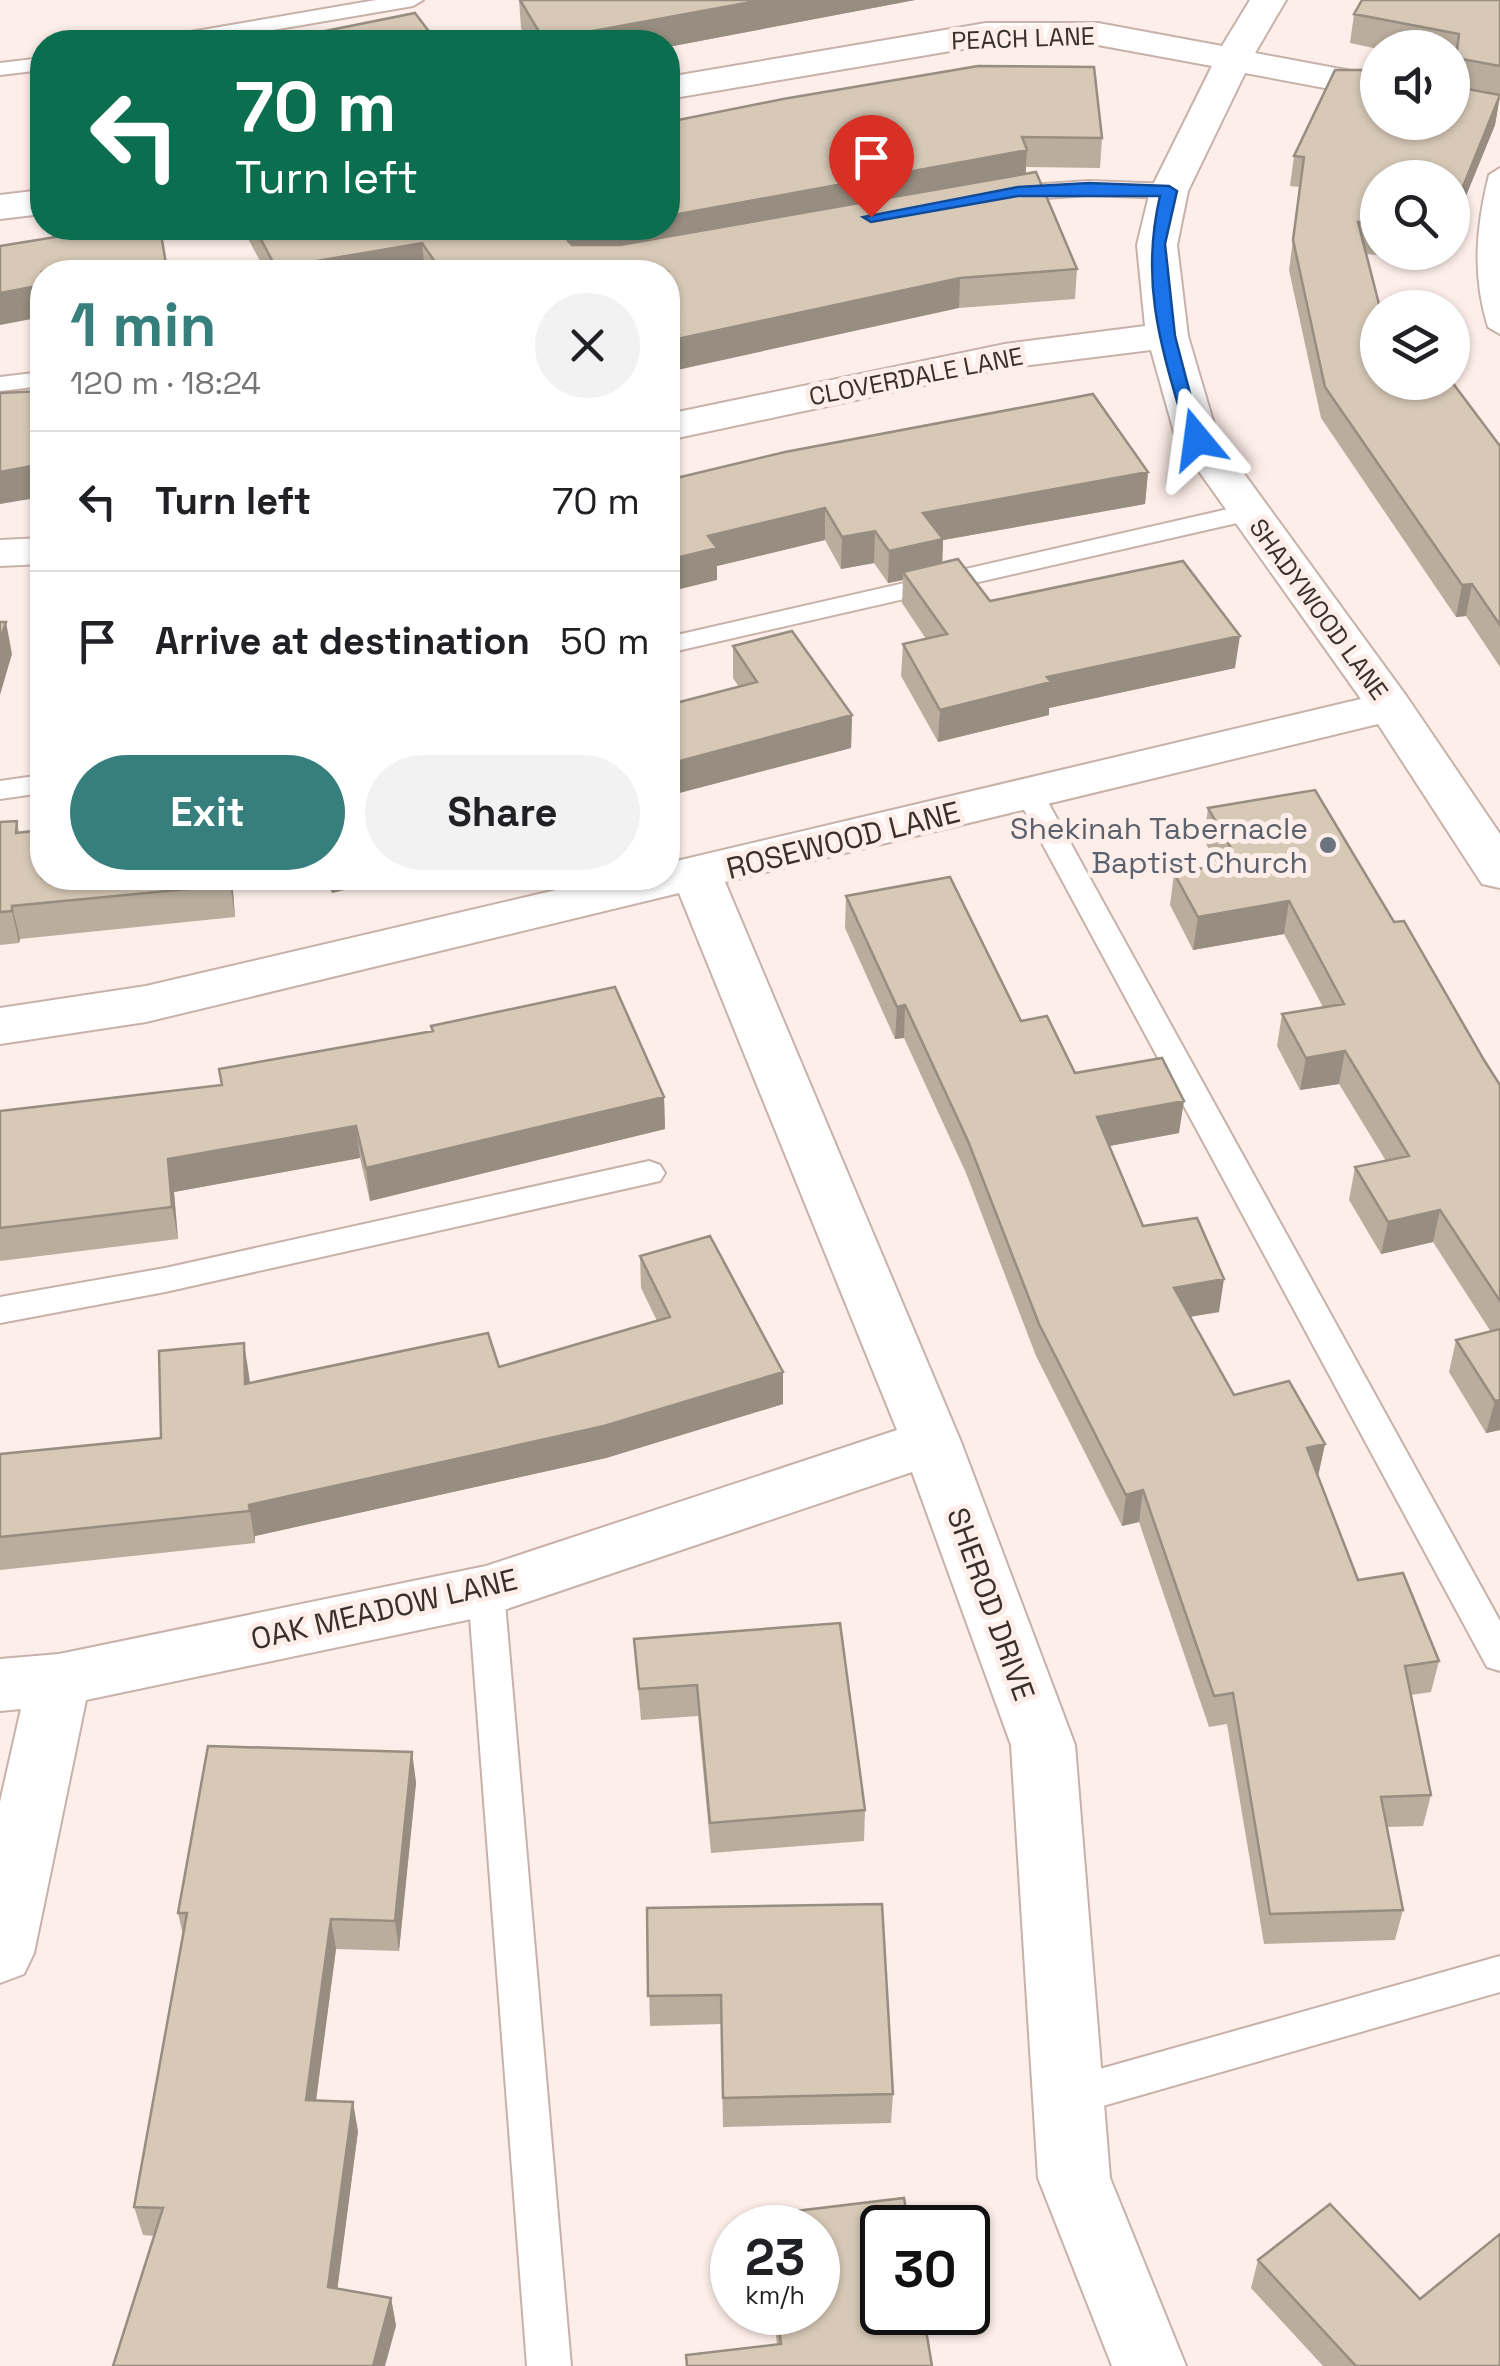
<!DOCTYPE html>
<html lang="en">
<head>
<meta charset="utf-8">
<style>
  :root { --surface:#fff; --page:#f2f2f2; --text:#202124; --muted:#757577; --line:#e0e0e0; --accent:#377f7d }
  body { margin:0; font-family:"Space Grotesk",sans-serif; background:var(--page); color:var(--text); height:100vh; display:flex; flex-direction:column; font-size:38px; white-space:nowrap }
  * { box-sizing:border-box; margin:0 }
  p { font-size:32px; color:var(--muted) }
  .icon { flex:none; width:55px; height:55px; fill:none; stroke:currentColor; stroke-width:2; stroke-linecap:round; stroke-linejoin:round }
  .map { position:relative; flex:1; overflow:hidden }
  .drawer { position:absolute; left:30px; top:260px; width:650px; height:630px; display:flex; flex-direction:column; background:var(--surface); border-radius:40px; box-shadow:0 2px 8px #0004 }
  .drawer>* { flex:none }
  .banner { position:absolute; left:30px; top:30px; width:650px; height:210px; border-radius:40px; box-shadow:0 2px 8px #0004; background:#0b6e4f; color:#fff; overflow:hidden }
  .buttons { position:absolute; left:1360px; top:30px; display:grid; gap:20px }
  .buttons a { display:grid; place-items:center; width:110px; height:110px; border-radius:50%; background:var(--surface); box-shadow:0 2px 8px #0004; font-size:50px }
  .speed { position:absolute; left:710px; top:2205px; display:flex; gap:20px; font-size:50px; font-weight:700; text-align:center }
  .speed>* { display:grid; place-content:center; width:130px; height:130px; border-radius:50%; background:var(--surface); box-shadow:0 2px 8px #0004; line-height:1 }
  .speed small { font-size:25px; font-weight:400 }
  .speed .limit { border:5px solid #111; border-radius:15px; background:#fff; color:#111 }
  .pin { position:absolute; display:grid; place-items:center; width:85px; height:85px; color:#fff; margin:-102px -42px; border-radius:50% 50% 50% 0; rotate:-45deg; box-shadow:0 0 10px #0007 }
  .pin .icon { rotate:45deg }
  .me { position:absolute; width:110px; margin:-55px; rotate:344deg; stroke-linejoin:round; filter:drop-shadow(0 0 8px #0008) }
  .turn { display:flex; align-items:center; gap:35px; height:210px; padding:0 40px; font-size:45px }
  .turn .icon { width:130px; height:130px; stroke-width:2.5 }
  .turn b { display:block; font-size:70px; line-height:85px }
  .round { display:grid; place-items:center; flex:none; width:105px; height:105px; border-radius:52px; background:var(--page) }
  .overview { display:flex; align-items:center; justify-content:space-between; height:170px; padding:0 40px }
  h1 { font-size:60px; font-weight:700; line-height:75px; color:var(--accent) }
  .cta { display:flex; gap:20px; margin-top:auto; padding:20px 40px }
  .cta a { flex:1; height:115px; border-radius:60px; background:var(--accent); color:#fff; font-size:40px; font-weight:700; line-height:115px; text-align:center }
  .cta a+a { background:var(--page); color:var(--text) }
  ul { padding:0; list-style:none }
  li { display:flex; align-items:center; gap:30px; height:140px; padding:0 40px; border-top:2px solid var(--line) }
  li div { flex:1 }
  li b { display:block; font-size:38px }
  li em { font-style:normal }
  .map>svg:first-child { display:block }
</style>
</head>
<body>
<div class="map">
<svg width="1500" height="2366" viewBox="0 0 1500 2366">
  <rect width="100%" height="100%" fill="#fdeee9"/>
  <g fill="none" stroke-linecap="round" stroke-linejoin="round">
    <defs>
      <path id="lane" d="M376,0h47l-10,6 -211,36h-46l11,-6z
        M42,58v12l-42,5v-12z
        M1500,168v166l-12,-7c-16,-52 -12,-100 1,-152z
        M1089,181l80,3 11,7 -11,7 -80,-3 -87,6 -11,-7 11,-7z
        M42,372v14l-42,5v-14z
        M1250,504l9,2 4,6 -4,6 -591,135v-16z
        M42,775v18l-42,6v-18z
        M1030,786l14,9 456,826v50l-13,-4 -471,-872z
        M649,1161l11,4 5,8 -5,8 -495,111 -165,31v-26l165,-29z
        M486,1576l13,5 5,10 67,775h-44l-59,-775 5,-10z
        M1500,1956v36l-432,124 -15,-6 -6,-13 6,-13 15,-6z"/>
      <path id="street" d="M1250,0h36l-31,53 123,23v22l-133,-25 -57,118 -11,54 11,91 30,102 189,259 93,137v54l-18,-4 -104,-160 -653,158 236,560 114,303 35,433 76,188h-74l-74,-188 -27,-433 -99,-273 -426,144 -400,84 -52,253 -10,21 -24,9v-181l21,-93 -21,2v-52l59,-5 427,-88 411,-136 -218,-537 -533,129 -146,22v-36l146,-22 461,-108h61v-15l693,-164 -185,-260 -25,-89 -146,18 -337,72v-26l337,-70 140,-18 -8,-81 13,-54 62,-125 -114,-21h-112l-318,54v-22l318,-54h112l124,23z
        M42,190v24l-42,5v-24z
        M42,538v26l-42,2v-26z"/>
    </defs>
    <use href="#lane" stroke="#c8b1a9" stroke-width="4"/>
    <use href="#street" stroke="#c8b1a9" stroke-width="4"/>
    <use href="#lane" fill="#fff" fill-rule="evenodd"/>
    <use href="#street" fill="#fff" fill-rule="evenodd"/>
  </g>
  <path fill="#baad9d" d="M519,0h396l-247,47v-5h-138l-9,-14z
    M1500,0v96l-5,29 -43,105v-52h-74v74h62l-2,9 -72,-7 12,128 122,64v221l-34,-51 -10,1 -135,-199 -32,-148 11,-83 -10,-1 4,-30 159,-85 -1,-23 -74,1 -28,-6 4,-29z
    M42,71v30l-4,-29z
    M668,122l434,16 -2,30 -74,-1v7l51,95 -2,30 -116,9 -291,-36h-402l-21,-39v-5h423z
    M1148,472l-3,32 -202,36 -1,23 48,38 245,67 -186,40v7l-111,27 -37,-66 2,-32 23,-5 -24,-36 1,-23 -15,3 -14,-20 -33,6 -16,-29 -108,26v14l-49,-100z
    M733,646l119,69 -1,33 -172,45 1,16 -12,2v-106l71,-18 -6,-9z
    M1208,808l186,114 106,163v345l-14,3 -37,-61 7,-32 35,-8 -58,-90 -52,12 -32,-54 6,-33 31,-6 -47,-77 -39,6 -23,-44 5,-32 41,-7 -39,-73 -91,16 -23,-45 4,-32 44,-7 -14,-26z
    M17,821l2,12 23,45h190l3,39 -215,22 -1,4 -19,2v-123z
    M324,878h68l-60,15z
    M846,896l175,125 54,52 104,60 -70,13 34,80 76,86 -29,5 44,78 91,49 -7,32 40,104 81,81 -8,31 -20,3 20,100 -8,31 -36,1 16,83 -8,30 -131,4 -37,-220 -18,3 -70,-205 -17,4 -86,-170 -70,-183 -62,-135 -9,1 -50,-111z
    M431,1026l233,71 1,32 -295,72 -10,-43 -186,34 4,47 -178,22v-150l222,-25 -3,-17 212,-38z
    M640,1256l143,148 -177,54 -351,78v7l-255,27v-116l161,-16 88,-63 1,8 249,-16 158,-46 -16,-33z
    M634,1639l231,171 -1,31 -153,12 -13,-137 -57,4z
    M412,1752l4,31 -17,168 -63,-2 -20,152 42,30 -21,158 54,9 5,28 -242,-90 -11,-1 -9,-28 49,-272 -5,-22z
    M647,1908l246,186 -2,29 -168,4 -2,-103 -71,2z
    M904,2198l5,30h-27v84h41l9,54h-246v-11l91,-11 -4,-32h45v-84h-55v-13z
    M1258,2260l162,39 80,67h-177l-72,-78z"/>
  <path fill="#978d80" d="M762,0h153l-247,47v-5h-124v-2z
    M1500,95l-5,30 -43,105 4,-26z
    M1027,150l-2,30 -441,81 -16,-20 15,-10 19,-3h66v-12z
    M422,243l3,29h-148l-1,-4z
    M166,264l1,8h-16l-1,-5z
    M960,278l-1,30 -291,64v-31z
    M42,285v32l-42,8v-32z
    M42,464v33l-42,7v-32z
    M1148,472l-3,32 -202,36 -1,31 -39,1v8l-15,3 1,-32 34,-38z
    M825,508v32l-108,26v14l-49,12v-32l40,-24z
    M875,531l-1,32 -33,6 1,-32z
    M1472,584l-6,32 -10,1 6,-32z
    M6,622l6,32 -12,41v-54z
    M1240,636l-5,32 -186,40v7l-111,27 2,-32 107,-33z
    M852,715l-1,33 -172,45 1,16 -12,2v-32l4,-16z
    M229,878h3l3,39z
    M330,878h62l-60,15z
    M1289,901l-5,33 -91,16 5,-33z
    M12,906l8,33 -1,4 -7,-32z
    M905,1005l-1,33 -9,1 2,-32z
    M1345,1051l-6,33 -39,6 6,-32z
    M664,1097l1,32 -295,72 -4,-33z
    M1184,1101l-5,32 -86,16 4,-32z
    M356,1126l4,32 -186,34 4,47 -6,-32 -4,-48z
    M1440,1210l-7,32 -52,12 7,-32z
    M1224,1279l-5,33 -50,8 5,-32z
    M244,1343l5,32 2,41 -6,-32z
    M783,1372v32l-177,54 -351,78v7l-6,-38z
    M1500,1400v30l-14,3 9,-32z
    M1325,1444l-7,32 -11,-28z
    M1143,1490l-4,32 -17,4 4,-31z
    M412,1752l4,31 -17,168 -4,-30z
    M331,1919l5,30 -24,181 -6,-30z
    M353,2102l5,29 -24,184 -6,-28z
    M391,2298l5,28 -11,40h-12z"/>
  <path fill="#d8c9b7" stroke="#978d80" stroke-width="2.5" d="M520,0h242l-218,40z
    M1362,0h138v66l-44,-8 3,-24 -105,-20z
    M415,13l22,29h-132l-5,-6z
    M978,66l116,1 8,71 -80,-1 5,13 -359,66v-94l115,-23z
    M1335,70h43v52h74v-51l4,16 44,8 -44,109 -4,-1v-25h-74v46l-20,-2 22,86h-2v74h74l48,64v179l-28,-41 -10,1 -137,-198 -32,-147 11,-83 -10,-1z
    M1036,172l41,97 -117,9 -292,63v-69h-226l-20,-29 -146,25 -21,-40h347l-19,3 -15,10 4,4h48z
    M111,228h49l6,36 -16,3 3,5h-111v13l-42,8v-47z
    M42,391v73l-42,8v-79z
    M1093,394l55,78 -225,41 20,26 -54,12 -14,-20 -33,6 -17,-29 -117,28 9,12 -49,12v-80l117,-28z
    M958,559l32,42 193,-40 57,75 -193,41 4,5 -111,28 -37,-66 44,-10 -44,-62z
    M0,622h6l-6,19z
    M792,631l60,84 -180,48 7,14 -11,2v-74l89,-23 -24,-36z
    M1315,790l79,132 10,-1 80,139 16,25v216l-60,-91 -52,12 -33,-55 54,-11 -64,-105 -39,7 -24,-44 62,-10 -55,-103 -91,16 -24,-44 65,-11 -31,-54z
    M17,821l-1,12 26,-3v48h187l1,7 -218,21v5l-12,1v-90z
    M950,877l71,144 26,-5 28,57 87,-15 22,43 -87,16 46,109 54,-8 27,61 -50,9 60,107 55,-14 36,63 -18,4 51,132 45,-7 36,88 -34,5 26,129 -50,2 22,113 -133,4 -37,-221 -19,3 -71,-206 -17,5 -87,-171 -71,-183 -63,-136 -8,2 -51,-111z
    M615,987l49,110 -298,71 -10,-42 -188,33 4,48 -172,21v-117l222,-26 -3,-16 214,-38 -2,-5z
    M710,1236l73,136 -179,54 -355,79 1,6 -250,26v-83l161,-16 -2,-87 85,-8 1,41 243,-51 11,34 171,-50 -30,-61z
    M1500,1329v71l-5,1 -39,-61z
    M840,1623l25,187 -155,13 -13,-138 -58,4 -5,-50z
    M208,1746l204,6 -17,169 -64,-2 -25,181 47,2 -25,185 63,11 -18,68h-260l50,-158 -29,-1 53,-294h-9z
    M882,1904l11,190 -170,4 -2,-103 -73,1 -1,-88z
    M904,2198l5,30h-27v84h41l9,54h-245l-1,-11 95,-11 -4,-32h41v-84h-53l-2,-13z
    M1330,2204l90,95 80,-65v132h-144l-98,-106z"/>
  <path fill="#1a73e8" stroke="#114b97" stroke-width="2.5" d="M1089,183l80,3 8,5 -12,53 10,92 28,107 -15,-4c-25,-87 -49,-152 -28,-243h-142l-147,26 -8,-5 155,-30z"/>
  <circle fill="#6b7280" stroke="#fdeee9" stroke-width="4" cx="1328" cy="845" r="10"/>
  <g text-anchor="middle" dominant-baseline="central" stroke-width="10" stroke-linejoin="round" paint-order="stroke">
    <g font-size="25" fill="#39302c" stroke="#fdeee9">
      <text transform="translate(1023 38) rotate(-2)">PEACH LANE</text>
      <text transform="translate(916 376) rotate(-11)">CLOVERDALE LANE</text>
      <text transform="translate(1319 609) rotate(54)">SHADYWOOD LANE</text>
    </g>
    <g font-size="30" fill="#5b616d" stroke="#fdeee9" text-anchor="end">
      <text x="1308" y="828">Shekinah Tabernacle<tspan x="1308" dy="34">Baptist Church</tspan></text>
    </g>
    <g font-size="30" fill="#39302c" stroke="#fdeee9">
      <text transform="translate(843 840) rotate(-14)">ROSEWOOD LANE</text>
      <text transform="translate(991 1604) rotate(70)">SHEROD DRIVE</text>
      <text transform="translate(384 1609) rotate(-13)">OAK MEADOW LANE</text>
    </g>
  </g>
</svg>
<div class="buttons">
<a><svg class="icon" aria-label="sound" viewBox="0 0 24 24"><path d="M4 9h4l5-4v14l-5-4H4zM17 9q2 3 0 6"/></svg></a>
<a><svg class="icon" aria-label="search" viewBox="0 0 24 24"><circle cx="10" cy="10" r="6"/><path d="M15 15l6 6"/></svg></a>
<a><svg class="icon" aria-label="layers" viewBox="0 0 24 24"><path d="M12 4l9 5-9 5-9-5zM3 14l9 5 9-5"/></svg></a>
</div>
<div class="speed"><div>23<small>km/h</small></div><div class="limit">30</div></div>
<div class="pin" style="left:871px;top:217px;background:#d93025"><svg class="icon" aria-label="arrive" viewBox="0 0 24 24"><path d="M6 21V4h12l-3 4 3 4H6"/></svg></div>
<svg class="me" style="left:1197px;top:439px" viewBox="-20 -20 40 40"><path d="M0-17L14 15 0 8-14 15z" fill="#1a73e8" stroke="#fff" stroke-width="4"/></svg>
<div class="banner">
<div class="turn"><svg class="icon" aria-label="left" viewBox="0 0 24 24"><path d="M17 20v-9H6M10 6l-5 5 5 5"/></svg><div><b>70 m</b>Turn left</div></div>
</div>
<section class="drawer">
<div class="overview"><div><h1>1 min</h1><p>120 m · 18:24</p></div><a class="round"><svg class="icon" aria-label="close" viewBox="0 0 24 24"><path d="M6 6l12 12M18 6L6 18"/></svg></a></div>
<ul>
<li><svg class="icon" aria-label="left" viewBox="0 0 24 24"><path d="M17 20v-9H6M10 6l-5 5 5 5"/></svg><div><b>Turn left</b></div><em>70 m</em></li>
<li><svg class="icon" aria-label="arrive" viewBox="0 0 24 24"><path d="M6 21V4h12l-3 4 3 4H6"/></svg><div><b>Arrive at destination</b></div><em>50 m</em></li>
</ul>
<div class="cta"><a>Exit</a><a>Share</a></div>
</section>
</div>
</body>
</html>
